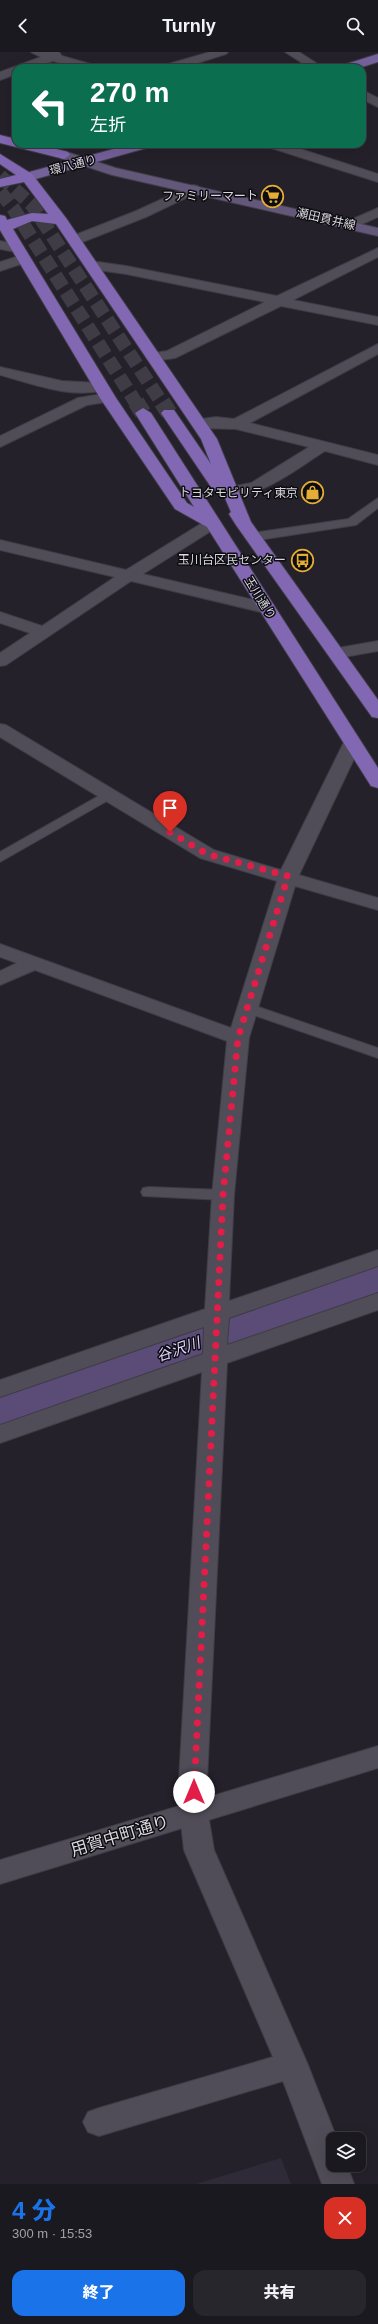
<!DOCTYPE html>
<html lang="ja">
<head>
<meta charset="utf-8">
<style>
  :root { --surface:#1b1920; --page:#28262d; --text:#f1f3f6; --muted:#a0a0a5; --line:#39383e; --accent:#1a73e8 }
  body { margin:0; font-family:Helvetica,"Noto Sans JP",sans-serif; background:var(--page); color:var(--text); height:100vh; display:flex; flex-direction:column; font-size:15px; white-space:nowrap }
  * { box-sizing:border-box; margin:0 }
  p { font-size:13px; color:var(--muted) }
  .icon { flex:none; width:22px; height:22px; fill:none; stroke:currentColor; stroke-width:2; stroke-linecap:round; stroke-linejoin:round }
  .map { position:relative; height:2132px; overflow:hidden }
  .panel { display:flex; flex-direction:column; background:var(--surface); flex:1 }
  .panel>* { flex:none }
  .hud { position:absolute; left:12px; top:12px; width:354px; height:84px; border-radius:12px; box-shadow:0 4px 16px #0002,0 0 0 1px var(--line); background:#0b6e4f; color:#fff; overflow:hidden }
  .tools { position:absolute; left:326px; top:2080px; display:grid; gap:8px }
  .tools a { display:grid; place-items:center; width:40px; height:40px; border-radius:8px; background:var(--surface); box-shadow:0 4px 16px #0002,0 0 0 1px var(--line); font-size:20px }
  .pin { position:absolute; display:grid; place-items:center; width:34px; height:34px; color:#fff; margin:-41px -17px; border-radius:50% 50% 50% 0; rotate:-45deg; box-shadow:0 0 4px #0007 }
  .pin .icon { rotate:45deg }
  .me { position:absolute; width:44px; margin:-22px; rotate:0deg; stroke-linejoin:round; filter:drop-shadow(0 0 3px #0008) }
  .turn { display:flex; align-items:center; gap:14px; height:84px; padding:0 12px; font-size:18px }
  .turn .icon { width:52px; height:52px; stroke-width:2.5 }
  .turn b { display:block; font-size:28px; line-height:34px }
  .round { display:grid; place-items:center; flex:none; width:42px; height:42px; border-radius:12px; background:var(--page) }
  .summary { display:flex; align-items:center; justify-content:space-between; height:68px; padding:0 12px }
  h1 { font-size:24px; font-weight:800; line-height:30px; color:var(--accent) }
  .cta { display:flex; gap:8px; margin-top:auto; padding:8px 12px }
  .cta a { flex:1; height:46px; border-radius:12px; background:var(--accent); color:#fff; font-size:16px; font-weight:800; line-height:46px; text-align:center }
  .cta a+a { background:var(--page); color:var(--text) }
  header { display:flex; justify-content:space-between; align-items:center; height:52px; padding:0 12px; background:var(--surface); font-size:18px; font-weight:800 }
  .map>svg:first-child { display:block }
</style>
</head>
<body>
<header><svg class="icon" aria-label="back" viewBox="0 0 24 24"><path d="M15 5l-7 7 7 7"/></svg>Turnly<svg class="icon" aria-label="search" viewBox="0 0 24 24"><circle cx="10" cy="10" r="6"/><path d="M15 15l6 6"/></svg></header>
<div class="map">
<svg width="378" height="2132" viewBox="0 0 378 2132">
  <rect width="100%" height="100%" fill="#24212b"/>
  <path fill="#2e2a38" d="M281,2106l10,26h-95z"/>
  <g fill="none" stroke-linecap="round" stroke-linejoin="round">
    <path fill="#5a4c77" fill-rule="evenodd" d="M378,1207v42l-378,133v-47z"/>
    <path stroke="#3f3c46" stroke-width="14" stroke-dasharray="14 6" stroke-linecap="butt" d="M0,124l32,29 130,198
      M0,140l13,16 123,195"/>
    <path stroke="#3f3c46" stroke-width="17" stroke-dasharray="17 8" stroke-linecap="butt" d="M136,350l7,11
      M162,350l7,11"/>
    <defs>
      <path id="service" d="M378,446v10l-22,17 -103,16 -6,-4 6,-4 95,-14z
        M109,738l5,1 2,3 -2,3 -114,65v-10z
        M247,951l131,45v10l-136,-47 -3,-3z
        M149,1135l74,3 6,1 2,4 -2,4 -6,1 -80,-4 -2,-4 2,-4z"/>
      <path id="minor" d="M31,0h28l3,4 32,9 2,3h-19l-24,-7 -21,7h-16v6l-16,6v-8l41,-15z
        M210,0h18l-2,2 -44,14h-19l2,-3z
        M285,0h14l25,16h-14z
        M362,38l16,8v9l-16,-8z
        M266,92h19l93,30v8l-110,-35z
        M193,133l5,1 2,3 -2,3 -52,25 -66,26h-10l-2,-3 2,-3 66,-26z
        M378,156v9l-27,12 -7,-4 2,-3z
        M0,189l21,4 2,3 -7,4 -16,-3z
        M378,196v9l-85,43 85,17v8l-97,-19 -106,52 -22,3 -5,-1 -2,-3 2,-3 19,-3 98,-49 -139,-28 -35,-5 -7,-4 7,-4 35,5 151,30z
        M22,203l7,4 -2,3 -27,9v-9z
        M378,292v10l-128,69 128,32v10l-53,-14c-26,16 -68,51 -100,43l-2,-3 2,-3 26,-5 58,-36 -73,-18 -37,-1 -5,-2 -3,-3 3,-3 22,-3 18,2z
        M0,315l62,14 38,2 7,4 -2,3c-34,9 -72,-6 -105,-15z
        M108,341l5,2 3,3 -3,3 -26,4 -87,42v-11l78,-38z
        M213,466l6,2 2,3 -2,3 -76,48 128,30 3,4 -3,4 -6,1 -134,-32 -125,84 -6,1v-13l30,-20 -30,-10v-11l42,14 73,-49 -115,-27v-10l126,30 81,-50z
        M378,589v10l-40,7 -6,-1 -3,-4 3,-4z
        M0,672l6,1 208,125 67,20 62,-126 2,-4h14l2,4 -62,131 79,23v12l-83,-24 -46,152 -15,157 -5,106 149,-51v16l-149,52 -2,27 151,-52v17l-151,53 -20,418 1,33 6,36 94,215 29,74h-4v26h14l7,19h-32l-39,-103 -184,55 -11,-4 -5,-10 5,-10 11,-4 174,-51 -89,-207 -4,-36 -1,-33 23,-409 -202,71v-18l203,-71 1,-27 -204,70v-17l205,-71 7,-114 15,-154 -192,-71 -35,15v-14l17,-8 -17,-6v-13l231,84 46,-147 -77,-23 -200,-121z"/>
      <path id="tertiary" d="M378,1694v22l-378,116v-24z"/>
      <path id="secondary" d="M64,99l52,17 262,60v8l-266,-61 -52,-17 -2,-3z"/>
      <path id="primary" d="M378,2v8l-19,6h-18l2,-3z
        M132,92h20l-2,3 -118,33 -5,1 -6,-4 1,-3z"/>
      <path id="trunk" d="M0,83l16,4v5h21l31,8 2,3 -6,4 -64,-16z
        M0,102l32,20 34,44 151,221 34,83 127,178v18l-6,-1 -136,-192 -7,-11 2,-2 -9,-21 -9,-1 -52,-77 3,-3h10l37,54 -10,-25 -145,-215 -24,-3 -19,8 103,169 71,105 7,4 -59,-94 8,-5 8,5 227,355v20l-7,-2 -164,-259 -32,-18 -2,-3 -73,-108 -100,-168v-15l5,1 2,4 25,-7 16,1 -24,-32 -24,5v-8l16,-4 -16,-11z"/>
    </defs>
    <use href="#service" stroke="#3e3c44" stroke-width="2"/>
    <use href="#minor" stroke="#3e3c44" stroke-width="2"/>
    <use href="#tertiary" stroke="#3e3c44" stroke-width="2"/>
    <use href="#secondary" stroke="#3e3c44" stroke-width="2"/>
    <use href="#primary" stroke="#3e3c44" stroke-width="2"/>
    <use href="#trunk" stroke="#3e3c44" stroke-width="2"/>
    <use href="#service" fill="#504d58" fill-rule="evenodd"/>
    <use href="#minor" fill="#504d58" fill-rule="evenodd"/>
    <use href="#tertiary" fill="#504d58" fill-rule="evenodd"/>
    <use href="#secondary" fill="#63577a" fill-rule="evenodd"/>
    <use href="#primary" fill="#75619c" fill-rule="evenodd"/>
    <use href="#trunk" fill="#8268b3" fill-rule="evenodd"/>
  </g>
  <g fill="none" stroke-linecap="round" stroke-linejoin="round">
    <path stroke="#e11d48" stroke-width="7" stroke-dasharray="0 12.6" d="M170,780l37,22 81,22 -50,162 -15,157 -29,597"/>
  </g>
  <defs>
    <symbol id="supermarket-ring" viewBox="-11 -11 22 22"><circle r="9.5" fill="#0d0c10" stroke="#e4ad35" stroke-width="1.5"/><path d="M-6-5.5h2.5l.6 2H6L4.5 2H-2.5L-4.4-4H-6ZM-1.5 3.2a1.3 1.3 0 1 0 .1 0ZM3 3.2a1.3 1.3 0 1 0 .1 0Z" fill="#e4ad35"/></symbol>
    <symbol id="shop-ring" viewBox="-11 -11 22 22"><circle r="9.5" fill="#0d0c10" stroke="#e4ad35" stroke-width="1.5"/><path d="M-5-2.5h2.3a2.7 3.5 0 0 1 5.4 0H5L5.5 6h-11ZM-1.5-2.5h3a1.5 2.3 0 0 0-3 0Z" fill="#e4ad35"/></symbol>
    <symbol id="bus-ring" viewBox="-11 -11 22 22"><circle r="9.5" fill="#0d0c10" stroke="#e4ad35" stroke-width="1.5"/><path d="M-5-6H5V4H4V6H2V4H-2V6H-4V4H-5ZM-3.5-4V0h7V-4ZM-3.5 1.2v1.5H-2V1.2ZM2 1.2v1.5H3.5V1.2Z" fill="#e4ad35"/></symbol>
  </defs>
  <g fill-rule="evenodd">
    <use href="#supermarket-ring" x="260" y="132" width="25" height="25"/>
    <use href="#shop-ring" x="300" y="428" width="25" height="25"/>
    <use href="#bus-ring" x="290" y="496" width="25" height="25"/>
  </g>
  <g text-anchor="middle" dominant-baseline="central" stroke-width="3" stroke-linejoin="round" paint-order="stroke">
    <g font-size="12" fill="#d9d8de" stroke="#0d0c10">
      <text transform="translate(73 113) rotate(-15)">環八通り</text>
      <text transform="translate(326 167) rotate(13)">瀬田貫井線</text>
      <text transform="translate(260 546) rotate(58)">玉川通り</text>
    </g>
    <g font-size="12" fill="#d9d8de" stroke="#0d0c10" text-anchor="end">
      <text x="258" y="144">ファミリーマート</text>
      <text x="298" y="441">トヨタモビリティ東京</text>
      <text x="286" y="508">玉川台区民センター</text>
    </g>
    <g font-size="15" font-style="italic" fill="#ded2fd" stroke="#0d0c10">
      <text transform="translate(178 1297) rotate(-19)">谷沢川</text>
    </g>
    <g font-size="17" fill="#d9d8de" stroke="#0d0c10">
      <text transform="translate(120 1784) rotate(-17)">用賀中町通り</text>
    </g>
  </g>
</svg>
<div class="tools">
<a><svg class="icon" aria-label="layers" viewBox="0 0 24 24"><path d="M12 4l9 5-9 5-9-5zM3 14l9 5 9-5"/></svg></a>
</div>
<div class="pin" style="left:170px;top:780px;background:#d93025"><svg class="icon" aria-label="arrive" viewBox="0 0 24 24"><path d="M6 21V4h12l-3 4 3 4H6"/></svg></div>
<svg class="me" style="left:194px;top:1740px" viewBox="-20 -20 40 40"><circle r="19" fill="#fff"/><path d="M0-13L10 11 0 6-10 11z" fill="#e11d48"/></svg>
<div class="hud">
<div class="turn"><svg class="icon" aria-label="left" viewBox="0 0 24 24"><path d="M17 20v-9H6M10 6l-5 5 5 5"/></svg><div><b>270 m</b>左折</div></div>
</div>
</div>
<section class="panel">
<div class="summary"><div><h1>4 分</h1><p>300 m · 15:53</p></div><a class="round" style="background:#d93025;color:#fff"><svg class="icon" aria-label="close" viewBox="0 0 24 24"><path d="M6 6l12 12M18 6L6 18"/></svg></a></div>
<div class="cta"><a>終了</a><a>共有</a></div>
</section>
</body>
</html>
